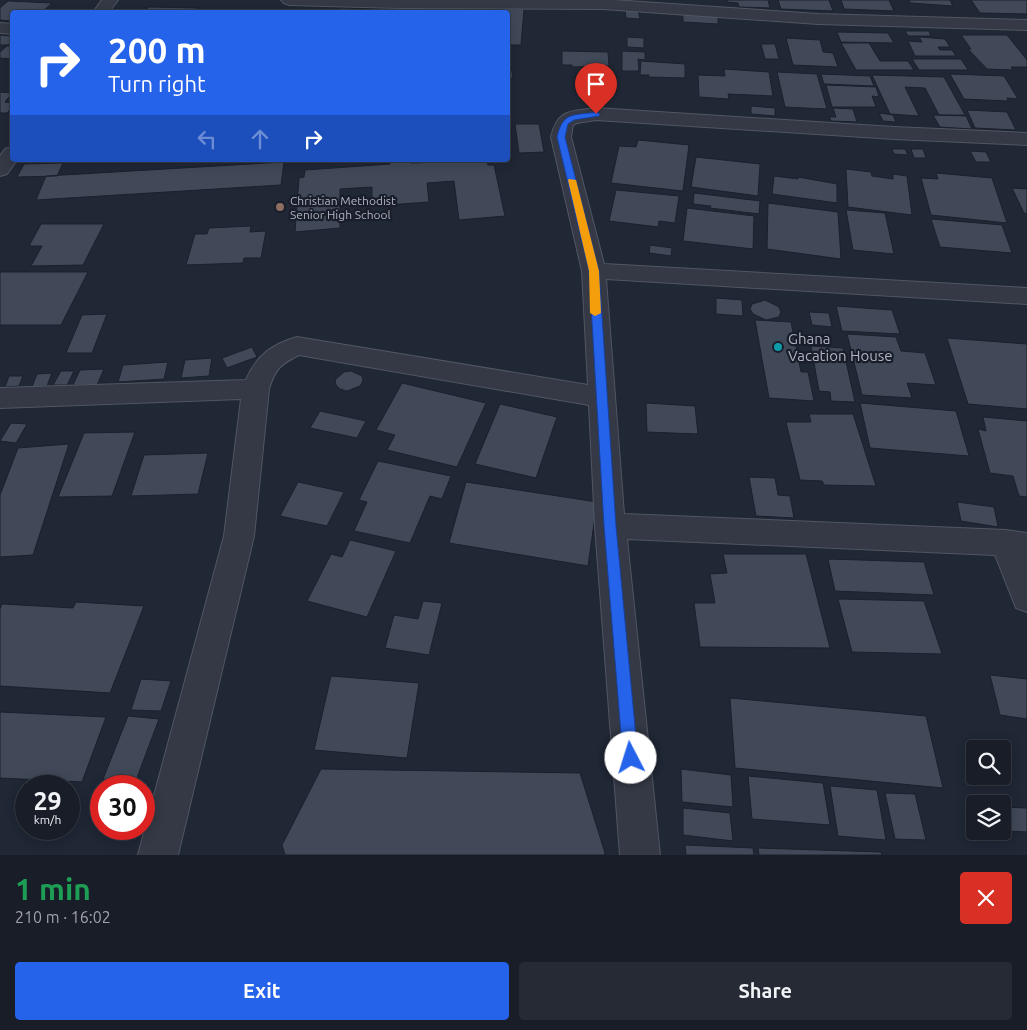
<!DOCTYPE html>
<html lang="en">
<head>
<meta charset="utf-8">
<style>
  :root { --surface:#181d28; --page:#252a34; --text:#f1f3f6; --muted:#9fa2a8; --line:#363b45; --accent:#2563eb }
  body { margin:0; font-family:Ubuntu,sans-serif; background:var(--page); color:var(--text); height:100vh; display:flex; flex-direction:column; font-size:19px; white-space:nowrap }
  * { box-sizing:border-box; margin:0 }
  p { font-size:16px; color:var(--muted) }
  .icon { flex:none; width:28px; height:28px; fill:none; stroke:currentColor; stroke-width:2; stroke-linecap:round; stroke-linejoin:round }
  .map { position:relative; height:855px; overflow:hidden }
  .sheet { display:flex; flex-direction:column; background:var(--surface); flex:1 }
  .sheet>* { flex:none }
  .banner { position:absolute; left:10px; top:10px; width:500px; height:152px; border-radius:5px; box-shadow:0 2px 12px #0003,0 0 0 1px var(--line); background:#2563eb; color:#fff; overflow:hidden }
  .controls { position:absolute; left:966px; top:740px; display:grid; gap:10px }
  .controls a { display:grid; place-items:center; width:45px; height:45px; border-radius:5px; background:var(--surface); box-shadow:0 2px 12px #0003,0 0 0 1px var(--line); font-size:25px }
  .speed { position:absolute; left:15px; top:775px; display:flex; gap:10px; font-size:25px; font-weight:700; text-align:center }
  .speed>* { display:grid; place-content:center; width:65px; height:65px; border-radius:50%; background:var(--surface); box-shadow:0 2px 12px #0003,0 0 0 1px var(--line); line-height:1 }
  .speed small { font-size:12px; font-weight:400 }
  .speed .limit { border:8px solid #d22; background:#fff; color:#111 }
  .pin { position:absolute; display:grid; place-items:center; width:42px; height:42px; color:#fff; margin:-51px -21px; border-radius:50% 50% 50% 0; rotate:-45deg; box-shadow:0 0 5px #0007 }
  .pin .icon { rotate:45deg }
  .me { position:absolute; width:55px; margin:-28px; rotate:355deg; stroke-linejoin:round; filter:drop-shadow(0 0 4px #0008) }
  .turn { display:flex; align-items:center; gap:18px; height:105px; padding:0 15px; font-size:22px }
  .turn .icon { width:65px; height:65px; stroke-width:2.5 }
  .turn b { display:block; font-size:35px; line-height:42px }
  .lanes { display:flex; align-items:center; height:48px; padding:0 15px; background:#0003; justify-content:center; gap:25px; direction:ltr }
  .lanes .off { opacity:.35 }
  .round { display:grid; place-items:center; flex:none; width:52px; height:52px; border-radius:5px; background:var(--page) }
  .summary { display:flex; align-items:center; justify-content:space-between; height:85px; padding:0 15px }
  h1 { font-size:30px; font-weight:700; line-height:38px; color:#1e9e55 }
  .primary-button { display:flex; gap:10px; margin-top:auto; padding:10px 15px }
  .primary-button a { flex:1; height:58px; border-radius:5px; background:var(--accent); color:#fff; font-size:20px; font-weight:700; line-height:58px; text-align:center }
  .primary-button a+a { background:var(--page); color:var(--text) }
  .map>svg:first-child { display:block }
</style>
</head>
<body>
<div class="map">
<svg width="1027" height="855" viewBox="0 0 1027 855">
  <rect width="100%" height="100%" fill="#202735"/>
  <path fill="#414959" stroke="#1b202c" d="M727,0h41l2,8 -31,-1 -1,-4 -11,-1z
    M778,0h51l4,11 -52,-2z
    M841,0h48l5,11 -50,-2z
    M909,0h41l3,6 -43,-3z
    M971,0h56v14l-47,-1z
    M8,1l44,2 -9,8 12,1h-43v9l-12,-1v-12z
    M149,7l49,1 -3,4h-51z
    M341,8l38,1 -1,3h-39z
    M404,8l24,1 -1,2h17l-62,1 1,-1h21z
    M467,8l57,1 -3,36h-13v-33h-42z
    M226,10l25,1 -1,1h-38h12z
    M625,10h13l2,9 -14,-1z
    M683,14l35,3v7l-35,-2z
    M905,31h24l2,5h-23z
    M837,32l51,1 6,10 -53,-1z
    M0,35l12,1v5l-4,4h-8z
    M961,35h46l20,25v7h-16l2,3 -26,-1 -19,-20h3z
    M627,37l17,1v10l-17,-1z
    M919,37l26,2 5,8h-12l2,3h12l4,6h-41l-7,-15 14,1z
    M786,38l34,2 3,12 10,1 5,14 -45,-2z
    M841,43h28l11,18h28l6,9h-58z
    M761,44h14l4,15h-14z
    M7,46h5v13l-12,-1v-6z
    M562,51l46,1 1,14 -36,1 -1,-2h-10z
    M622,51l23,1v8l-7,-1 1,12h-17z
    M912,59h49l7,11h-49z
    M641,61l44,3v14l-37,-1 1,-2h-9z
    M508,66h3l2,12h-5z
    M724,69l45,3 4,24 -45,-2 1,5 -30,-2 -1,-22 27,1z
    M777,72l40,2 10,35 -42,-2z
    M821,74l49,2 4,10 -50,-2z
    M950,74l54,2 14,23 -11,-1 1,3 -44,-2z
    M872,75l72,2 21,38h-26l-14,-27 -20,-1 14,29 -29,-2z
    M826,85l50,2 3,10 -7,-1 4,11h-44z
    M0,92l12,1 -7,9 7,1v4l-5,6h-7z
    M751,106l24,2v8l-24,-2z
    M833,108l20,1 4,13 -26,-1 -2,-4h7z
    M967,110l40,2 9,18 -41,-2z
    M508,111l4,24h-4z
    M879,113l14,2 3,7 -13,-1z
    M933,115l33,1 6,13 -32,-2z
    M515,124h24l5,28 -25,1z
    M638,140l51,5 -6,46 -72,-8 8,-37 17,1z
    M892,149h13l3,6 -14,-1z
    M911,149h12l3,9h-12z
    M970,151l16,1 5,10h-15z
    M696,157l64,7 -2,32 -67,-9z
    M36,160h42l-2,2 -42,1z
    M389,160h22v3l76,-3 1,5h6l11,51 -46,4 -5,-39 -27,2 2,19 -57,4v-19l-32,2v39l-45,4 4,-54 5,-1 1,-7 85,-6z
    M284,162l-3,23 -245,15 10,-24z
    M63,163l-6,13 -40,1 7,-13z
    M846,169l25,3 1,4 21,3v-5l14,2 5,39 -64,-8z
    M936,173l56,5 15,45 -76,-8 -10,-37 17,1z
    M774,176l24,3v-2l39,7v19l-65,-9z
    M1012,188l15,1v25l-3,-1z
    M616,190l63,6 -4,27 -16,-2 -1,6 -49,-6z
    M694,193l66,8 -1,13 -49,-6 1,-2 -18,-2z
    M768,203l70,9 3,47 -74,-10z
    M687,208l67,8 -1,33 -70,-8z
    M846,210l39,3 9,41 -41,-4z
    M931,219l71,6 10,28 -72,-6z
    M41,224h63l-21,41 -52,1 11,-20h-13z
    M251,226l-1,6 16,-1 -5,27h-17l-1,5 -57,2 9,-31h12l2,-6z
    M650,245l22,3 -1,8 -22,-3z
    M0,272h88l-27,53h-61z
    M716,298l26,2 1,16 -27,-2z
    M765,300l14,7 2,5 -2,5 -13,3 -13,-6 -3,-5 2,-5z
    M836,306l56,4 8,24 -58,-3z
    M809,312l20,1 3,14 -20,-2z
    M107,314l-15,39h-26l16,-38z
    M755,320l36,2 10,50h7l6,29 -45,-3z
    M847,334l49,3 5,14 24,2 11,32 -29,-2 5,15 -50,-3z
    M947,338l80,6v65l-59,-5z
    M811,346l32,2 12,54 -24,-1 -1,-9 -11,-1z
    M252,347l5,10 -30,11 -5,-10z
    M212,358l-3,18 -28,2 4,-18z
    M168,362l-4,17 -46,3 5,-17z
    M104,369l-7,16h-24l7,-15z
    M61,371h13l-7,14h-14z
    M351,371l11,5 1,5 -3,5 -13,5 -7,-2 -4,-4 -1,-5 9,-8z
    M52,373l-5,13 -15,1 5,-13z
    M9,376h14l-4,10 -14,1z
    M402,383l84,20 -29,64 -70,-17 8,-15 -19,-5z
    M646,403l49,3 3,28 -51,-2z
    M860,403l96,8 13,45 -99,-8z
    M500,404l57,13 -21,61 -61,-14z
    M320,411l46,10 -9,17 -47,-10z
    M809,414h44l23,72 -52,-1 -2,-4 -22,-1 -14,-58h25z
    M983,417l44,4v76l-8,-1 -6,-20 -23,-3 -12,-44 8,2z
    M11,423l16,1 -11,19 -16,-2z
    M135,432l-23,64 -54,1 26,-64z
    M69,444l-36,111 -33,2v-62l18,-47z
    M208,453l-10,41 -67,2 13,-41z
    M378,461l73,15 -9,23 -12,-3 -20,47 -56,-12 13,-29 -8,-2z
    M749,477l26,1 3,17 12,1 4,22 -38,-2z
    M298,482l46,10 -17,34 -47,-10z
    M466,482l131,20 -9,64 -139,-23z
    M957,502l37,5 4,20 -37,-6z
    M350,540l46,11 -29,66 -60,-16 24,-47 11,3z
    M723,554h83l24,94 -130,-1 -6,-44h21l-5,-29 17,-1z
    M828,559l96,3 10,33 -99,-4z
    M838,599l86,2 18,53 -90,-2z
    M423,601l19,2 -13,52 -44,-7 9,-33 24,4z
    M76,602l68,4 -34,87 -110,-7v-77l2,-5 71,4z
    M990,675l37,4v40l-27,-4z
    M331,676l88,7 -12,75 -93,-8z
    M141,679l30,2 -10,30 -30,-1z
    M730,698l196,18 17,72 -208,-20z
    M0,712l106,5 -24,65 -82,-4z
    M128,716l31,3 -24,64 -32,-4z
    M321,769l259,4 25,80 -1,2h-319l-3,-10z
    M681,769l50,6 2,32 -51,-5z
    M748,776l75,7 7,42 -78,-6z
    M830,786l47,4 9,50 -48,-4z
    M885,793l30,1 11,46 -31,-1z
    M1002,807l25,1v24l-21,-1 -4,-11z
    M683,808l47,5 3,28 -50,-6z
    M685,845l68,3 1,7h-68z
    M758,848l123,4 1,3h-123z"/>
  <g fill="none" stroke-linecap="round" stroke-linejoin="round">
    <defs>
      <path id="minor" d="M102,0h16l-9,12h-16z
        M281,0h332l205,14 209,6v10l-209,-6 -215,-15 -203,-1 -111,-3 -5,-2z
        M0,23l12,1v10l-12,-1z
        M596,108l298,19 133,6v12l-133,-6 -298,-19 -19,3 -4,2 -2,12 33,127 423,24v16l-421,-25 18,235 382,16 21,3v79l-11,-4 -21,-53 -368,-16 33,316h-40l-25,-329 -6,-121 -290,-50c-18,9 -24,14 -30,34l-15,147 -76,319h-40l86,-319 17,-137 -241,9v-20l246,-8c10,-24 26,-36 51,-43l291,48 -6,-114 -31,-134c7,-29 20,-25 45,-29z
        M12,147v13h5l-10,14 -7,2v-20l5,-7z"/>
    </defs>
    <use href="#minor" stroke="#515663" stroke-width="2"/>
    <use href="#minor" fill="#343945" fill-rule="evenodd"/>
  </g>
  <path fill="#2563eb" stroke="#184099" d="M596,112l4,2 -1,2 -25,4 -6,4 -3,13 34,134 17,255 22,232 -2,6 -5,2 -6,-2 -2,-6 -19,-232 -15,-255 -32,-134c6,-26 16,-21 39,-25z"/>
  <path fill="#f59e0b" d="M569,179l7,1 23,91 2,42 -6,3 -5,-3 -1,-42 -21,-91z"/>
  <circle fill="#8d6e63" stroke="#191e2a" stroke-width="2" cx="280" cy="207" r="5"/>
  <circle fill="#0f9aa8" stroke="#191e2a" stroke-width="2" cx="778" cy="347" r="5"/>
  <g text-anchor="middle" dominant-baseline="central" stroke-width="4.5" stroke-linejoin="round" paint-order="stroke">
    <g font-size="12" fill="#aeb3c2" stroke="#191e2a" text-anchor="start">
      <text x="290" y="200">Christian Methodist<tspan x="290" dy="14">Senior High School</tspan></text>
    </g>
    <g font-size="15" fill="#aeb3c2" stroke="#191e2a" text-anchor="start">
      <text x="788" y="338">Ghana<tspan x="788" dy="17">Vacation House</tspan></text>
    </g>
  </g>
</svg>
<div class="controls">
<a><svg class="icon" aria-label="search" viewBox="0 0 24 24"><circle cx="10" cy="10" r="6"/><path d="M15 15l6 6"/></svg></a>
<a><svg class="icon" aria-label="layers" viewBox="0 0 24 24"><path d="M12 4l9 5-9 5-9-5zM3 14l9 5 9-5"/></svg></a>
</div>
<div class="speed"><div>29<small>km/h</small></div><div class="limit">30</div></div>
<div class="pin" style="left:596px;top:114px;background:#d93025"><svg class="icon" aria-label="arrive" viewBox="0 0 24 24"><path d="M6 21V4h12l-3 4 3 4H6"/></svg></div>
<svg class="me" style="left:631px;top:758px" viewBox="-20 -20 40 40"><circle r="19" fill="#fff"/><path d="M0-13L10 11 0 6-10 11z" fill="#2563eb"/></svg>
<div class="banner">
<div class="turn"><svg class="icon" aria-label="right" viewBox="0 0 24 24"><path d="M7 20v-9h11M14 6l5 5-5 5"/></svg><div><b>200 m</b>Turn right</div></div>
<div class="lanes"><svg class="icon off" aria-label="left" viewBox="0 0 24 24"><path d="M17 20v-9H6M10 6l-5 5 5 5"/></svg><svg class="icon off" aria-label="ahead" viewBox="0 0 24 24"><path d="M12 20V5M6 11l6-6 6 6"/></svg><svg class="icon" aria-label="right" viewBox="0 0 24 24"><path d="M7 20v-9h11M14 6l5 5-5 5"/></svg></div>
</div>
</div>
<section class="sheet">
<div class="summary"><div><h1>1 min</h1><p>210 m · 16:02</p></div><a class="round" style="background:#d93025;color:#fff"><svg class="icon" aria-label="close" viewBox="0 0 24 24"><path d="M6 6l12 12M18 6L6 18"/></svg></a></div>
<div class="primary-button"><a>Exit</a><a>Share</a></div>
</section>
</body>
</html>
